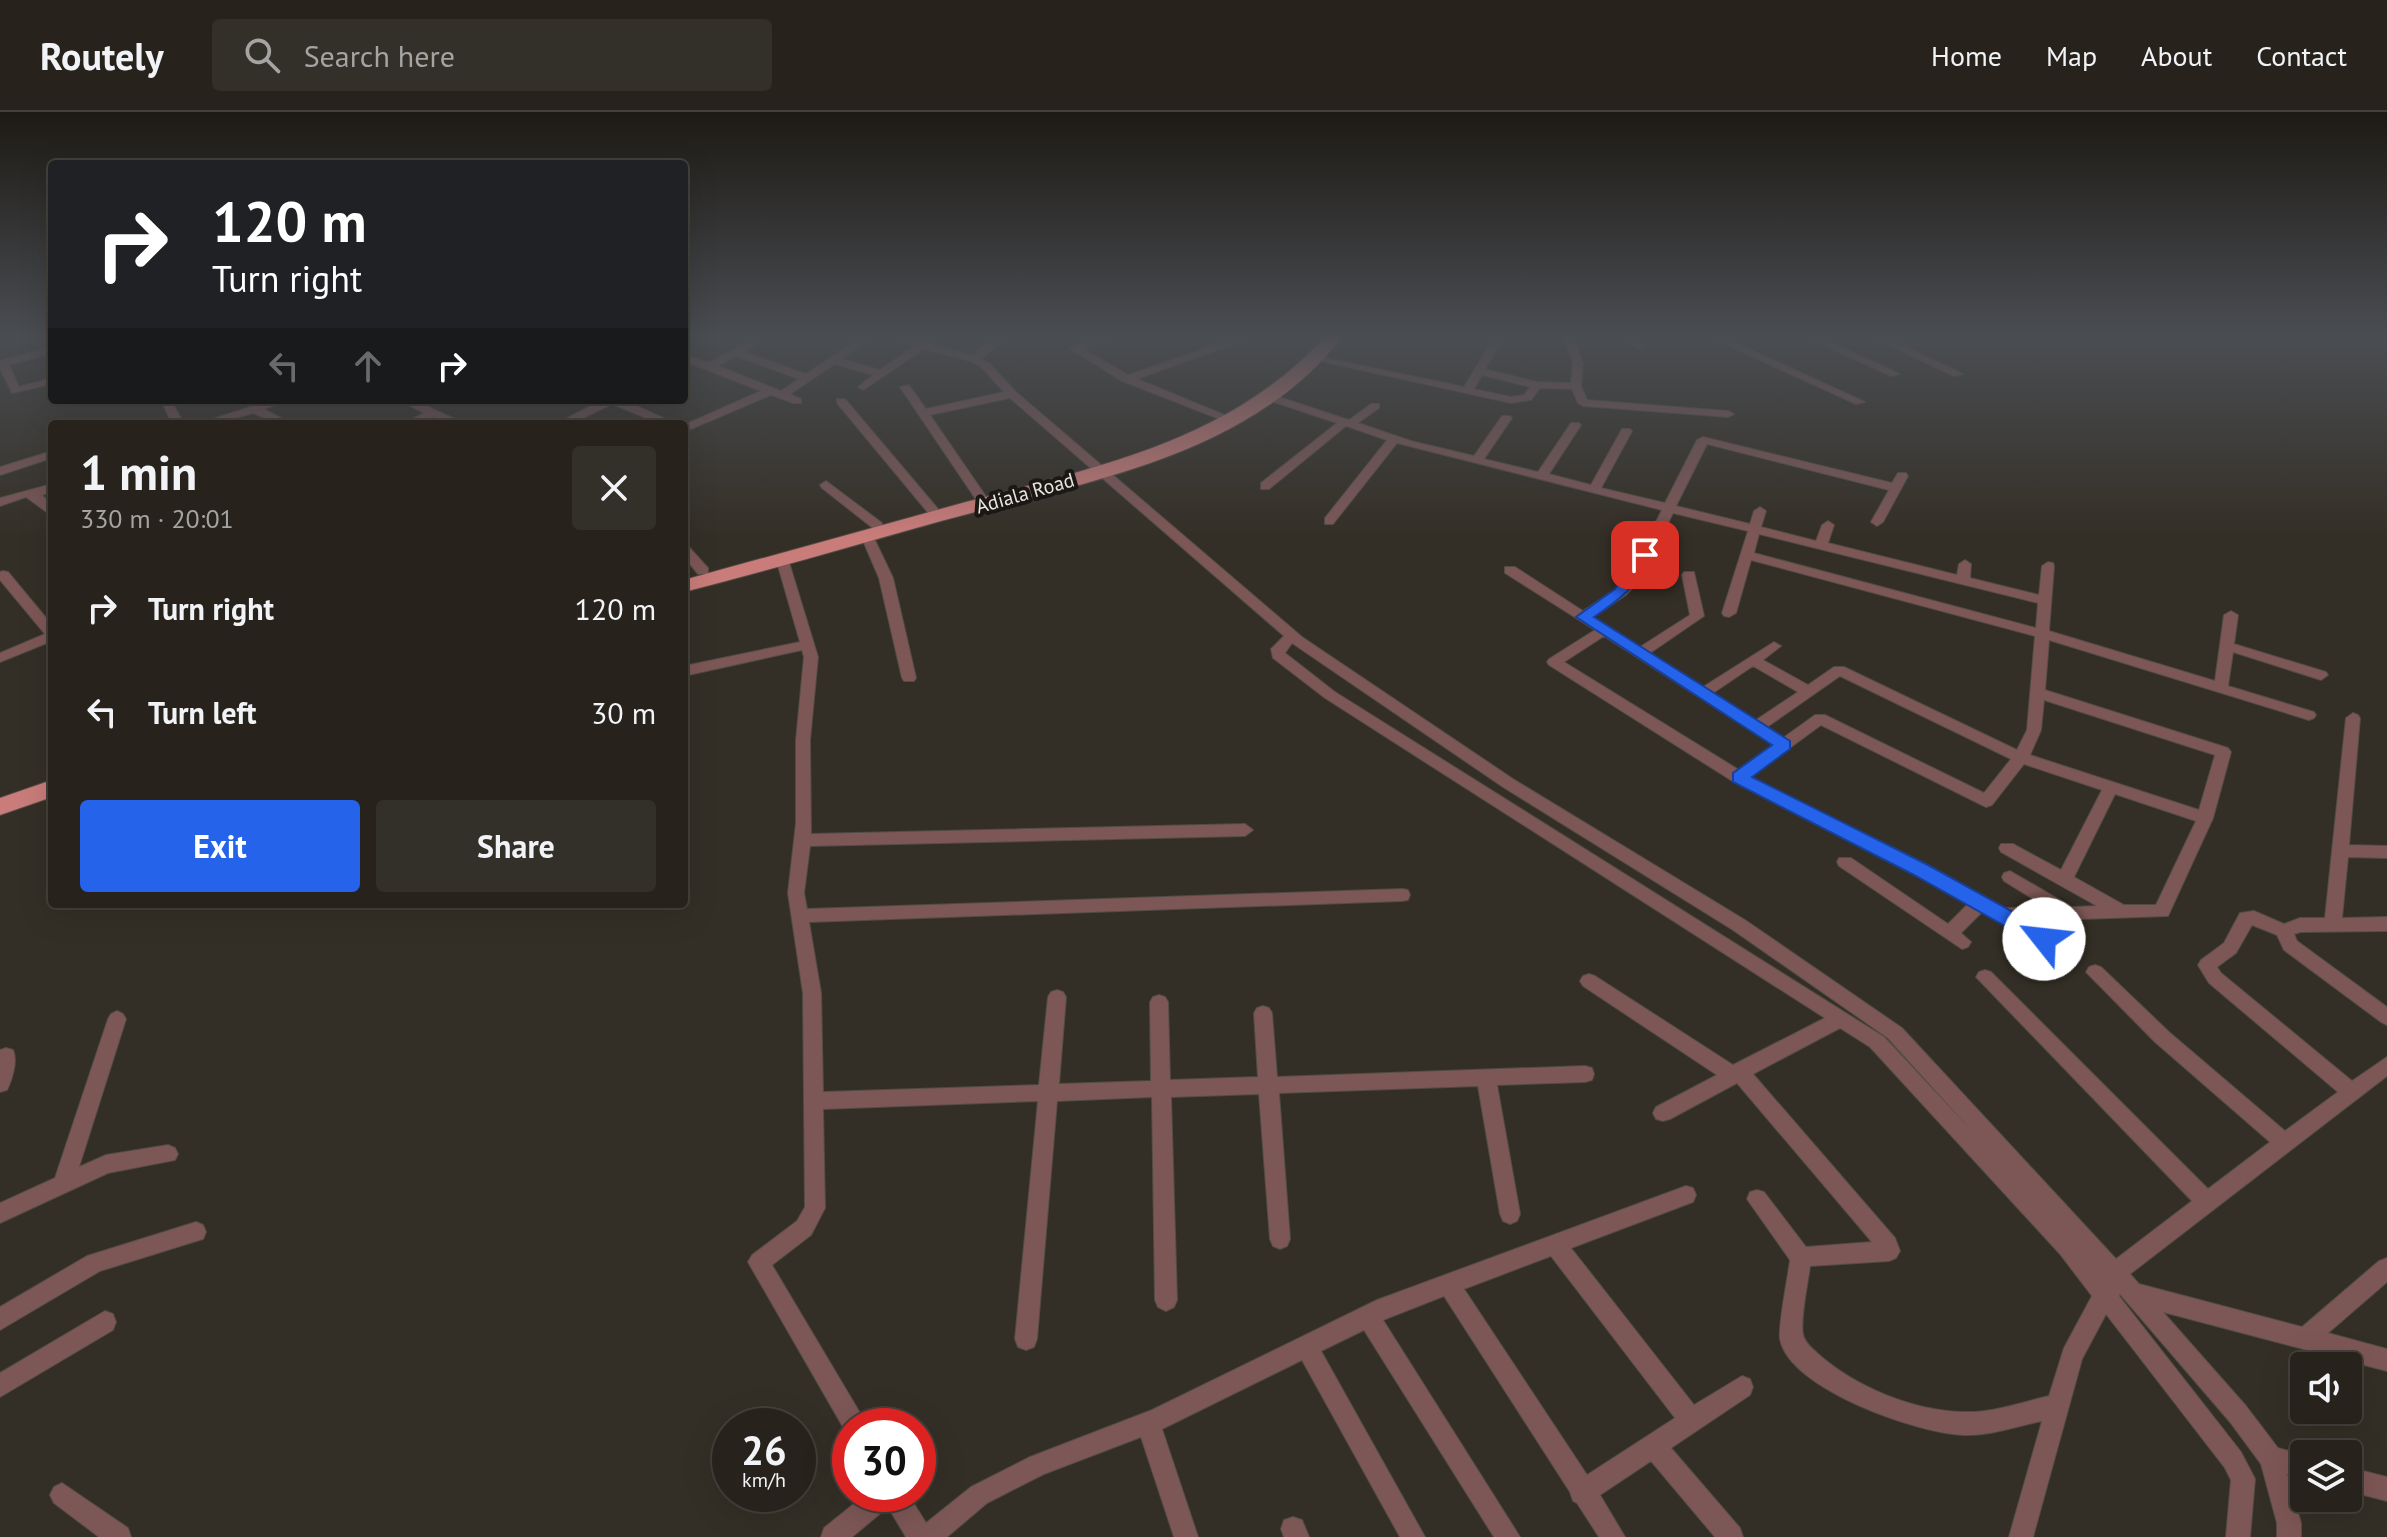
<!DOCTYPE html>
<html lang="en">
<head>
<meta charset="utf-8">
<style>
  :root { --surface:#27231c; --page:#332f29; --text:#f1f3f6; --muted:#a4a4a3; --line:#43403b; --accent:#2563eb }
  body { margin:0; font-family:"PT Sans",sans-serif; background:var(--page); color:var(--text); height:100vh; display:flex; flex-direction:column; font-size:30px; white-space:nowrap }
  * { box-sizing:border-box; margin:0 }
  p { font-size:26px; color:var(--muted) }
  .icon { flex:none; width:44px; height:44px; fill:none; stroke:currentColor; stroke-width:2; stroke-linecap:round; stroke-linejoin:round }
  .map { position:relative; flex:1; overflow:hidden }
  .details { position:absolute; left:48px; top:308px; width:640px; height:488px; display:flex; flex-direction:column; background:var(--surface); border-radius:8px; box-shadow:0 8px 32px #0002,0 0 0 2px var(--line) }
  .details>* { flex:none }
  .hud { position:absolute; left:48px; top:48px; width:640px; height:244px; border-radius:8px; box-shadow:0 8px 32px #0002,0 0 0 2px var(--line); background:#202124; color:#fff; overflow:hidden }
  .tools { position:absolute; left:2290px; top:1240px; display:grid; gap:16px }
  .tools a { display:grid; place-items:center; width:72px; height:72px; border-radius:8px; background:var(--surface); box-shadow:0 8px 32px #0002,0 0 0 2px var(--line); font-size:40px }
  .speed { position:absolute; left:712px; top:1296px; display:flex; gap:16px; font-size:40px; font-weight:700; text-align:center }
  .speed>* { display:grid; place-content:center; width:104px; height:104px; border-radius:50%; background:var(--surface); box-shadow:0 8px 32px #0002,0 0 0 2px var(--line); line-height:1 }
  .speed small { font-size:20px; font-weight:400 }
  .speed .limit { border:12px solid #d22; background:#fff; color:#111 }
  .pin { position:absolute; display:grid; place-items:center; width:68px; height:68px; color:#fff; margin:-34px; border-radius:16px; box-shadow:0 4px 12px #0006 }
  .me { position:absolute; width:88px; margin:-44px; rotate:299deg; stroke-linejoin:round; filter:drop-shadow(0 0 6px #0008) }
  .turn { display:flex; align-items:center; gap:28px; height:168px; padding:0 32px; font-size:36px }
  .turn .icon { width:104px; height:104px; stroke-width:2.5 }
  .turn b { display:block; font-size:56px; line-height:68px }
  .lanes { display:flex; align-items:center; height:76px; padding:0 32px; background:#0003; justify-content:center; gap:40px; direction:ltr }
  .lanes .off { opacity:.35 }
  .round { display:grid; place-items:center; flex:none; width:84px; height:84px; border-radius:8px; background:var(--page) }
  .head { display:flex; align-items:center; justify-content:space-between; height:136px; padding:0 32px }
  h1 { font-size:48px; font-weight:700; line-height:60px }
  .button { display:flex; gap:16px; margin-top:auto; padding:16px 32px }
  .button a { flex:1; height:92px; border-radius:8px; background:var(--accent); color:#fff; font-size:32px; font-weight:700; line-height:92px; text-align:center }
  .button a+a { background:var(--page); color:var(--text) }
  ul { padding:0; list-style:none }
  li { display:flex; align-items:center; gap:24px; height:104px; padding:0 32px }
  li div { flex:1 }
  li b { display:block; font-size:30px }
  li em { font-style:normal }
  header { display:flex; align-items:center; gap:48px; box-sizing:border-box; height:112px; padding:0 40px; background:var(--surface); border-bottom:2px solid var(--line) }
  header strong { font-size:38px }
  nav { display:flex; gap:44px; margin-inline-start:auto; font-size:28px }
  .search { width:560px; height:72px; background:var(--page); display:flex; align-items:center; gap:20px; box-sizing:border-box; padding:0 28px; border-radius:8px; color:var(--muted); font-size:30px }
  .map>svg:first-child { display:block }
</style>
</head>
<body>
<header>
<strong>Routely</strong>
<div class="search"><svg class="icon" aria-label="search" viewBox="0 0 24 24"><circle cx="10" cy="10" r="6"/><path d="M15 15l6 6"/></svg>Search here</div>
<nav><a>Home</a><a>Map</a><a>About</a><a>Contact</a></nav>
</header>
<div class="map">
<svg width="2387" height="1425" viewBox="0 0 2387 1425">
  <rect width="100%" height="100%" fill="#342f26"/>
  <g fill="none" stroke-linecap="round" stroke-linejoin="round">
    <defs>
      <path id="street" d="M861,225h12l-31,22 38,11 34,-24 -28,-9c13,0 30,6 41,2l5,3 -2,2 42,11 24,-18h12l-27,22 8,4 27,29 286,245 211,142 232,141 157,108 214,231 76,-58 -216,-224 3,-5 6,-2 6,2 217,217 62,-47 -115,-100 -69,-70 3,-5 6,-2 6,2 68,65 116,99 53,-39 -129,-109 -11,-18 3,-5 23,-17 16,-30 14,-2 30,13 16,-6h25l21,-200 7,-5 5,2 2,3 -11,127 38,1v12l-39,-1 -6,61 45,-1v14l-86,1 -7,2 3,7 90,66v18l-6,-3 -97,-72 -7,-15 -25,-10 -16,28 -19,14 4,6 131,108 35,-24v19l-257,198 9,10 163,43 77,-66 8,-3v24l-59,51 59,16v22l-224,-59 83,94 32,42 26,7v24l-17,-5 14,49v14h-24v-14l-16,-59 -31,-42 -110,-128 -1,2 122,156 14,27 -5,58h-24l5,-57 -6,-12 -119,-154 -24,45 -49,178h-24l33,-116c-25,5 -52,15 -78,14 -45,-1 -175,-46 -184,-96 -2,-14 8,-62 10,-79l-43,-61 3,-7 7,-2 7,2 42,55 66,-5 -135,-159 -67,36 -7,2 -7,-2 -3,-6 3,-6 61,-32 -134,-89 -3,-5 3,-5 6,-2 6,2 138,89 92,-47 -500,-320 -52,-40 -2,-9 13,-13 -274,-238 -80,17 57,83 -2,3h-8l-77,-114 9,-2 17,24 78,-17 -23,-25 -11,-6 -46,-12 -61,41 -5,-3 15,-12 -38,-11 -45,30 11,5v4h-8l-22,-8 -87,37v-7l77,-34 -77,-30v-7l25,9 46,-25 4,1v4l-15,9 62,22zM736,244l63,23 -18,12 -63,-25zM1292,531l211,144 230,143 155,108 83,92 -87,-93 -549,-345 -50,-39zM1840,916l30,19 190,207 32,42 -28,52 -15,48c-27,6 -56,17 -85,16 -51,-1 -109,-25 -147,-59 -5,-5 -13,-11 -14,-19 -3,-15 5,-51 7,-68l79,-5 7,-3 4,-7 -5,-13 -142,-164z
        M1105,225h18l-40,12 45,26 111,-38h15l-117,42 95,39 -10,2 -100,-39 -53,-33z
        M1494,225h10l-19,32 52,13 34,1 2,-20 -10,-26h10l10,26 -2,23 6,14 141,11 6,3 -6,3 -145,-11 -5,-3 -6,-14 -32,-1 -9,12 -20,3 -200,-44 5,-3 148,31zM1482,263l48,12 -6,8 -13,2 -37,-8z
        M1618,225h13l15,10 -9,2z
        M1709,225h14l142,65 -9,2z
        M1805,225h14l81,37 -9,2z
        M1871,225h14l78,37 -9,2z
        M52,235v6l-43,12 10,22 33,-9v6l-40,9 -12,-25v-7z
        M1259,281h8l82,27 22,-16h8v4l-21,15 53,18 63,15 28,-40h8l2,2 -28,41 54,13 33,-49h8l2,2 -32,49 42,11 31,-56h8l2,2 -31,57 64,15 32,-63 6,-3 189,46 6,-10h8l2,3 -25,46 -6,4 -6,-4 18,-32 -182,-46 -31,62 74,18 4,-13 6,-4 6,4 -5,16 55,14 6,-16 6,-4 6,4 -6,18 129,32 2,-11 6,-4 6,4 -1,14 69,17 3,-29 6,-4 5,1 1,3 -5,65 166,50 9,-66 7,-4 7,4 -4,29 92,28 2,3 -7,5 -88,-28 -5,34 86,26 2,3 -2,3 -5,2 -260,-80 -4,50 183,58 3,4 -18,66 -45,98 -142,5 24,13 3,5 -3,5 -6,2 -62,-34 -21,21 10,9 -3,5 -6,2 -123,-83 -2,-4 2,-4h12l97,66 20,-20 -53,-30 -181,-92 -185,-117 -2,-3 2,-3 46,-29 -90,-57v-6h10l68,44 33,-22 12,-13 34,-66 -265,-67 -64,81h-8v-6l62,-78 -41,-14 -77,63h-8v-6l76,-60 -78,-26zM1673,401l75,18 -26,82 2,3 5,1 7,-4 15,-53 284,76 -8,94 -10,20 -173,-83h-10l-26,18 -45,-25 18,-14 -7,-4 -71,45 -53,-34 54,-37 -10,-44h-10l-2,3 8,40 -50,32 -47,-30 33,-22 13,-14zM1759,422l279,69 -2,25 -282,-75zM1604,524l169,109 -34,25 -175,-108zM1753,554l45,26 -42,28 -43,-27zM1840,564l171,83 -27,34 -159,-78h-10l-32,23 -16,-11zM2044,588l171,55 -16,55 -169,-55 11,-25zM1821,613l165,82 6,-2 32,-41 78,26 -41,80 -48,-26h-12l-2,4 2,4 96,54 -25,1 -62,-36 -6,2 -2,4 2,4 42,26 -42,1 -77,-42 -177,-89zM2115,682l81,27 -40,84h-32l-50,-28z
        M837,287h8l93,110v6h-8l-93,-112z
        M161,288h10l13,24h-12z
        M272,288h17l-25,9 28,15h-15l-24,-11 -38,11h-18z
        M399,288h14l53,24h-16l-16,-7 -16,7h-15l21,-11z
        M602,288h21l54,24h-16l-49,-20 -41,20h-15z
        M52,339v7l-52,17v-8z
        M826,369l56,42v6h-8l-52,-41 -2,-3z
        M52,372v8l-10,3 10,10v11l-26,-19 -26,9v-8z
        M867,420l6,4 20,42 23,100 -2,3h-10l-2,-3 -23,-100 -18,-42z
        M684,433l4,1 20,22v6h-10l-14,-17z
        M782,443l6,4 30,98 -8,83 1,94 434,-10 8,6 -8,6 -435,10 -6,47 3,16 595,-20 6,1 2,5 -2,5 -6,1 -593,21 12,71 2,99 216,-7 9,-88 3,-5 6,-2 6,2 3,5 -7,87 92,-3 -1,-79 3,-5 6,-2 6,2 3,5 2,78 88,-3 -4,-64 3,-5 6,-2 6,2 3,5 5,64 308,-11 7,2 2,6 -2,6 -7,2 -88,3 23,129 -3,7 -7,3 -7,-3 -3,-7 -22,-128 -199,7 11,146 -3,7 -7,3 -7,-3 -3,-7 -11,-145 -88,3 6,203 -3,7 -8,4 -8,-4 -3,-7 -3,-203 -95,4 -20,238 -3,8 -8,3 -8,-3 -3,-8 23,-238 -215,8 2,99 -14,27 -39,30 91,153 4,8h-17v10l-3,-2 -99,-172 4,-7 45,-34 8,-14 -2,-214 -15,-100 8,-70v-83l8,-83 -2,-7 -118,26v-10l116,-24 -24,-83z
        M3,459l5,1 44,53v16l-52,21v-9l45,-19 -45,-54v-8z
        M117,899l6,3 3,5 -47,148 27,-12 62,-10 7,3 3,6 -3,6 -67,13 -108,50v-20l55,-25 53,-159 3,-5z
        M6,936l7,2c5,11 -1,30 -6,40l-7,2v-42z
        M1686,1074l7,2 3,7 -3,7 -122,46 123,157 48,-29 8,3 3,8 -3,8 -79,53 69,80 3,9h-28l-64,-76 -51,34 25,42h-26l-22,-34 -4,-2 -3,-9 -126,-196 -61,24 137,217h-26l-130,-207 -43,21 104,186h-25l-98,-177 -140,69 36,108h-24l-33,-100 -97,37 -57,29 -40,34h-41l-18,-30 -36,30h-31l3,-9 42,-34h42l18,29 45,-36 59,-30 122,-47 225,-110zM1551,1144l124,162 -88,57 -123,-186z
        M196,1110l7,3 3,7 -3,7 -103,32 -100,59v-23l87,-51z
        M105,1199l8,3 3,8 -3,8 -113,67v-24z
        M2348,1355l39,10v24l-39,-10z
        M62,1371l66,45 3,9h-32l-45,-34 -4,-8 4,-8z
        M1293,1405l9,3 7,17h-25l-3,-8 3,-9z"/>
      <path id="primary" d="M1325,225h17c-93,121 -263,146 -401,184 -85,24 -171,49 -257,71v-12c94,-26 188,-52 282,-78 131,-35 264,-61 359,-165z
        M52,668v17l-52,18v-17z"/>
    </defs>
    <use href="#street" stroke="#514c44" stroke-width="2"/>
    <use href="#primary" stroke="#514c44" stroke-width="2"/>
    <use href="#street" fill="#7d5756" fill-rule="evenodd"/>
    <use href="#primary" fill="#c97c7a" fill-rule="evenodd"/>
  </g>
  <linearGradient id="sky" x2="0" y2="1"><stop stop-color="#1d1a15"/><stop offset="0.53" stop-color="#4a4d52"/><stop offset="1" stop-color="#4a4d52" stop-opacity="0"/></linearGradient>
  <rect width="2387" height="425" fill="url(#sky)"/>
  <path fill="#2563eb" stroke="#184099" stroke-width="2" d="M1645,439l7,4c-14,30 -31,44 -58,62l196,124v8l-38,28 176,88 123,68 3,6 -3,5h-14l-123,-69 -181,-93v-9l39,-28 -196,-128 39,-28 25,-37z"/>
  <g text-anchor="middle" dominant-baseline="central" stroke-width="8" stroke-linejoin="round" paint-order="stroke">
    <g font-size="20" fill="#e9e5e0" stroke="#1a1714">
      <text transform="translate(1025 381) rotate(-16)">Adiala Road</text>
    </g>
  </g>
</svg>
<div class="tools">
<a><svg class="icon" aria-label="sound" viewBox="0 0 24 24"><path d="M4 9h4l5-4v14l-5-4H4zM17 9q2 3 0 6"/></svg></a>
<a><svg class="icon" aria-label="layers" viewBox="0 0 24 24"><path d="M12 4l9 5-9 5-9-5zM3 14l9 5 9-5"/></svg></a>
</div>
<div class="speed"><div>26<small>km/h</small></div><div class="limit">30</div></div>
<div class="pin" style="left:1645px;top:443px;background:#d93025"><svg class="icon" aria-label="arrive" viewBox="0 0 24 24"><path d="M6 21V4h12l-3 4 3 4H6"/></svg></div>
<svg class="me" style="left:2044px;top:827px" viewBox="-20 -20 40 40"><circle r="19" fill="#fff"/><path d="M0-13L10 11 0 6-10 11z" fill="#2563eb"/></svg>
<div class="hud">
<div class="turn"><svg class="icon" aria-label="right" viewBox="0 0 24 24"><path d="M7 20v-9h11M14 6l5 5-5 5"/></svg><div><b>120 m</b>Turn right</div></div>
<div class="lanes"><svg class="icon off" aria-label="left" viewBox="0 0 24 24"><path d="M17 20v-9H6M10 6l-5 5 5 5"/></svg><svg class="icon off" aria-label="ahead" viewBox="0 0 24 24"><path d="M12 20V5M6 11l6-6 6 6"/></svg><svg class="icon" aria-label="right" viewBox="0 0 24 24"><path d="M7 20v-9h11M14 6l5 5-5 5"/></svg></div>
</div>
<section class="details">
<div class="head"><div><h1>1 min</h1><p>330 m · 20:01</p></div><a class="round"><svg class="icon" aria-label="close" viewBox="0 0 24 24"><path d="M6 6l12 12M18 6L6 18"/></svg></a></div>
<ul>
<li><svg class="icon" aria-label="right" viewBox="0 0 24 24"><path d="M7 20v-9h11M14 6l5 5-5 5"/></svg><div><b>Turn right</b></div><em>120 m</em></li>
<li><svg class="icon" aria-label="left" viewBox="0 0 24 24"><path d="M17 20v-9H6M10 6l-5 5 5 5"/></svg><div><b>Turn left</b></div><em>30 m</em></li>
</ul>
<div class="button"><a>Exit</a><a>Share</a></div>
</section>
</div>
</body>
</html>
